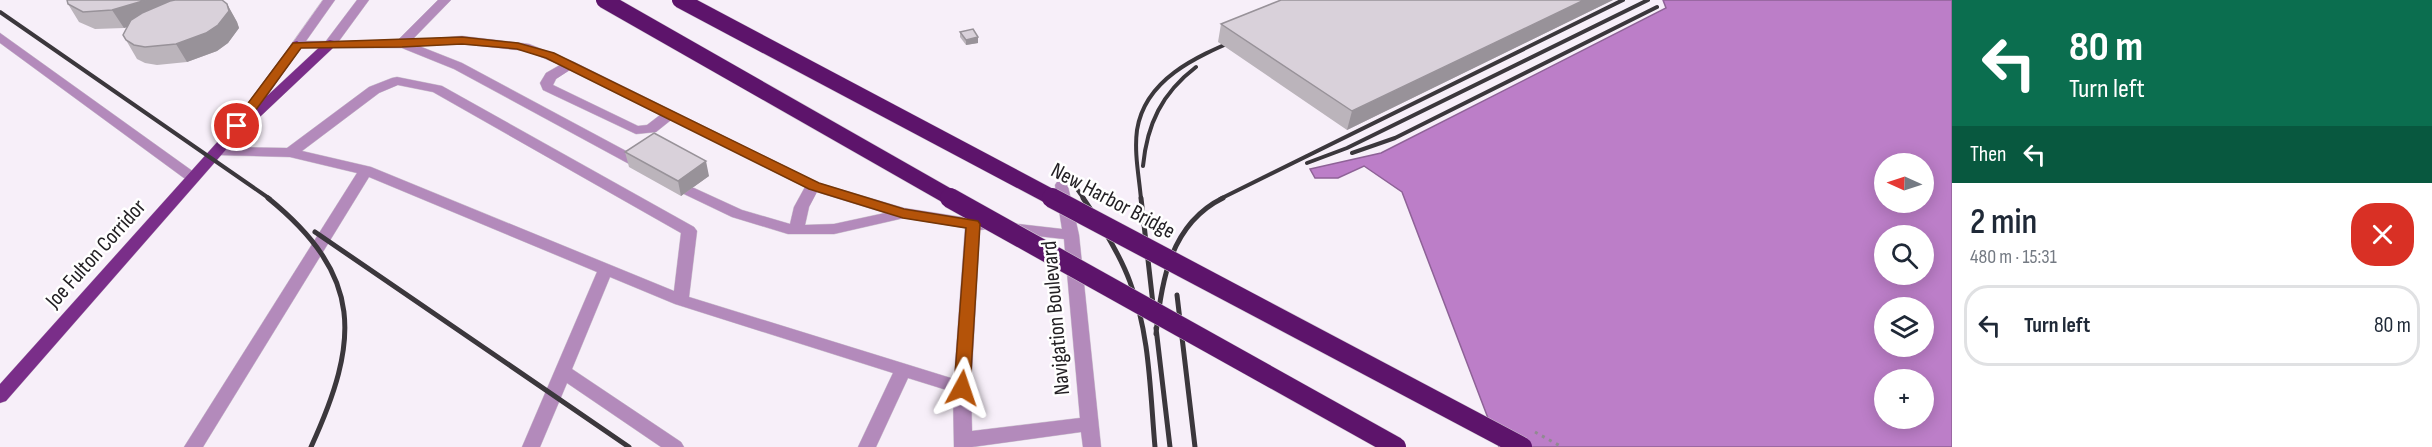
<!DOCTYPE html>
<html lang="en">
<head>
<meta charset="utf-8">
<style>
  :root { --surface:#fff; --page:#f6f6f7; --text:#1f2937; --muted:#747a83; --line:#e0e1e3 }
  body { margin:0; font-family:"Sofia Sans Condensed",sans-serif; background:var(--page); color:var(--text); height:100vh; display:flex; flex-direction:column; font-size:22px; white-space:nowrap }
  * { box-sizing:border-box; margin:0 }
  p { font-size:20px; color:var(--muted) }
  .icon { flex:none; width:33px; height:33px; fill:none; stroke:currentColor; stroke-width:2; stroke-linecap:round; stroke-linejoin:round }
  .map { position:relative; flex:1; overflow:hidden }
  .details { display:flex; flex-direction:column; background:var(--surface); width:480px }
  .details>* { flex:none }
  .hud { background:#0b6e4f; color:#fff; overflow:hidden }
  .needle { width:39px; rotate:273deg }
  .controls { position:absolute; left:1874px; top:153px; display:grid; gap:12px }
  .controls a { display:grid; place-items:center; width:60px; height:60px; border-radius:50%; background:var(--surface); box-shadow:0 3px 15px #0003; font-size:30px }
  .pin { position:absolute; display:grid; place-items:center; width:51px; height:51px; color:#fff; margin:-26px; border:3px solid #fff; border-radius:50%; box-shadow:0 2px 6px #0007 }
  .me { position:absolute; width:66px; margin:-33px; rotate:5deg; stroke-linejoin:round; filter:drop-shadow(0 0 4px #0008) }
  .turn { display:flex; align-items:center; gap:21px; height:126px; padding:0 18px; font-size:27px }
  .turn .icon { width:78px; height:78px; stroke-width:2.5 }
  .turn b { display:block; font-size:42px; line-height:51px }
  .then { display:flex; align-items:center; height:57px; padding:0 18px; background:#0003; gap:12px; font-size:22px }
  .round { display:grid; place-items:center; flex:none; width:63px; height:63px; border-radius:24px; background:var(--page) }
  .summary { display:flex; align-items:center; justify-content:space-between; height:102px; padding:0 18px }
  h1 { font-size:36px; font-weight:600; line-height:45px }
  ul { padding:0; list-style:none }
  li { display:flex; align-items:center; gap:18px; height:81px; margin:0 12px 9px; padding:0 6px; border:3px solid var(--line); border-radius:24px }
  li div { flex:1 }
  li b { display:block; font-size:22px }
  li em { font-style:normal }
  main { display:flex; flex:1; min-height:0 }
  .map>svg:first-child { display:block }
</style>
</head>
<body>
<main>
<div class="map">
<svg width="1952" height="447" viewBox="0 0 1952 447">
  <rect width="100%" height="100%" fill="#f7eff9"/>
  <path fill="#bc7ec8" stroke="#8e6297" stroke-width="1.5" fill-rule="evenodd" d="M1663,0h289v447h-453l-97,-255 -38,-26 -26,12h-23l-5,-9 71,-16 285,-145zM1884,164h39v38h-39zM1884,236h39v38h-39zM1884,308h39v38h-39zM1884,380h39v38h-39z"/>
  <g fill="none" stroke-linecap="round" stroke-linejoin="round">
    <defs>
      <path id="minor" d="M323,0h12l-29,41h20l31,-41h12l-30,41 59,-1 40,-40h13l-39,40 50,-4 67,8 45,18 245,121 85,25 83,13 3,4 -3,4 -7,1 -9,158 1,43 108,-13 -16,-179 -55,-6 -8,-5 8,-5 53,6 -7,-44 2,-3h10l12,53 22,212h-18l-2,-15 -109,15h-18l-1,-55 -45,-14 -32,69h-18l35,-74 -218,-69 -65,-27 -38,92 109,73 3,5h-23l-94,-64 -27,64h-18l75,-175 -228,-95 -166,270h-19l173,-274 -67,-16 -73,-2 -7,-4 7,-4 70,1 82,-61 23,-9 5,-1 45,9 252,141 3,4 -8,66 265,82 11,-151 -61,-10 -70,16h-46l-56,-17 -48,-23 -2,-3 2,-3h10l48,22 48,14 4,-17 11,-20 -134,-67 -15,12 -20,2 -93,-44 -3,-7 6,-10 14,-8 -33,-14 -65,-7 -43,2 43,17 179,96 2,3 -2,3h-10l-177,-96 -52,-21h-109l-2,-3zM570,70l90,45 -13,10 -9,1 -85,-41 3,-6zM398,85l35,7 248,141 -7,58 -303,-124 -69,-16 77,-58zM817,192l68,21 -51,11 -29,1 4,-18z
        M0,33l198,142 2,3 -2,3h-10l-188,-138z"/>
      <path id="major" d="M330,40l4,1 2,3 -2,3 -104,98 -224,256 -6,2v-19l220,-245 27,-25 -5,-3 51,-69 4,-1 6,4 -36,51 59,-55z"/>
    </defs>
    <use href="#minor" stroke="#d1cad3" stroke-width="1"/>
    <use href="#major" stroke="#d1cad3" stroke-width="1"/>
    <use href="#minor" fill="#b38abb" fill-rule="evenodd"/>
    <use href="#major" fill="#7a2e89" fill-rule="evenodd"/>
    <path stroke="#3b373c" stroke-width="4" d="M0,12l270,187
      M1352,153l43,-15 262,-131
      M1307,163l40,-15 301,-148
      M1143,166c4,-42 19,-73 53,-99
      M1070,179l14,20
      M1141,199c-2,-23 -7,-46 -4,-69 8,-51 59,-73 101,-91
      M1220,199l403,-199"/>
    <path stroke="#3b373c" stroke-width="5" d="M268,198c96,78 92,142 43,249
      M1083,198c18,26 36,54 47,84 20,52 20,110 25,165
      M1141,198l12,106
      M315,232l314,215
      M1177,295l18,152
      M1156,328l14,119
      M1156,334c5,-52 14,-110 67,-136"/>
    <defs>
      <path id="highway-bridge-far1" d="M604,0l349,199
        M680,0l375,199"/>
      <path id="highway-bridge" d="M950,198l446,249
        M1052,198l470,249"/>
    </defs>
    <use href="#highway-bridge-far1" stroke="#d1cad3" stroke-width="17" stroke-linecap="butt"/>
    <use href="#highway-bridge" stroke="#d1cad3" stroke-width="21" stroke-linecap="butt"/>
    <path stroke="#908a91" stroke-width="3" stroke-dasharray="3 5" stroke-linecap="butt" d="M1535,432l27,15"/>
    <use href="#highway-bridge-far1" stroke="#5d146b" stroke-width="16"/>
    <use href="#highway-bridge" stroke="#5d146b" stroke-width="20"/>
  </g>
  <path fill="#bbb4bb" d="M1281,0h332l-266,130 -129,-88 3,-18z
    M68,4h159l10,18 2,6 -11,15 -11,8 -30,11 -30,3 -12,-2 -8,-4 -11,-19 1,-13 -3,1 -29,1 -16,-7z
    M960,32l18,5v6l-12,2 -6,-8z
    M625,152l84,24 -28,20 -52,-29z"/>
  <path fill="#989299" d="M146,0h35l-26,19 -31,9 -12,-18z
    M1584,0h29l-266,130 5,-19z
    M227,4l10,18 2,6 -11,15 -11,8 -30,11 -11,-18z
    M978,37v6l-12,2v-5z
    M706,161l3,15 -28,20 -3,-15z"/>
  <path fill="#d9d1da" stroke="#989299" stroke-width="1.5" d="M67,0h79l-34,10 -29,2 -15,-8z
    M175,0h47l5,4 2,7 -11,14 -12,8 -30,11 -31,3 -11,-2 -8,-5 -3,-5 8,-15 11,-7 28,-12z
    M1281,0h303l-232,111 -131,-87z
    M973,29l5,8 -12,3 -6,-8z
    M654,133l52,28 -28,20 -53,-29z"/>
  <path fill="#b45309" stroke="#753606" stroke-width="1.5" d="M462,37l56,6 36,10 265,130 85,26 74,12 2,3 -10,164 -3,4 -5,2 -6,-2 -2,-4 12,-160 -63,-10 -94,-29 -263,-131 -29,-9 -55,-5 -60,3 -101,1 -59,81 -5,1 -6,-4 62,-83z"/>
  <g text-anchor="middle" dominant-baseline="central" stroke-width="5" stroke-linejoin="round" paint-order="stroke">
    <g font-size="22" fill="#232024" stroke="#fff">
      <text transform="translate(1113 201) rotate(28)">New Harbor Bridge</text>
      <text transform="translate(96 254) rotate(-48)">Joe Fulton Corridor</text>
      <text transform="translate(1056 318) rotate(-95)">Navigation Boulevard</text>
    </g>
  </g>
</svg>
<div class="controls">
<a><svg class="needle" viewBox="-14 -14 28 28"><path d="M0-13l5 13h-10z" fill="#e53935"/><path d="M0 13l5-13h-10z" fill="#747a83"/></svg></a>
<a><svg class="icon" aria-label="search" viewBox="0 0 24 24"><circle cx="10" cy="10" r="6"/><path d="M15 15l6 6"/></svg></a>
<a><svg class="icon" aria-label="layers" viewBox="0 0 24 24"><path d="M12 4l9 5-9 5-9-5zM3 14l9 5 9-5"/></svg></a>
<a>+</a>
</div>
<div class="pin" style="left:237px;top:126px;background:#d93025"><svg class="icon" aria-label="arrive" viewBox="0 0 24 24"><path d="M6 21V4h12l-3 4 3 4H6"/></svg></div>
<svg class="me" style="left:962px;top:388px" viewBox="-20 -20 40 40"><path d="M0-17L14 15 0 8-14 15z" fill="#b45309" stroke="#fff" stroke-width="4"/></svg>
</div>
<section class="details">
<div class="hud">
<div class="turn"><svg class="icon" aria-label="left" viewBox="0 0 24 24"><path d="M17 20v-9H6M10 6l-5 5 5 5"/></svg><div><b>80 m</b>Turn left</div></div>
<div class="then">Then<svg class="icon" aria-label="left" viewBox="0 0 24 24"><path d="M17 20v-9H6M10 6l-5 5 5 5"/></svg></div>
</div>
<div class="summary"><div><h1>2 min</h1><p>480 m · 15:31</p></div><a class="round" style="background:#d93025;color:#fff"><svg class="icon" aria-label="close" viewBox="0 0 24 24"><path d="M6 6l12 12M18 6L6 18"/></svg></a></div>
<ul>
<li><svg class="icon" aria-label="left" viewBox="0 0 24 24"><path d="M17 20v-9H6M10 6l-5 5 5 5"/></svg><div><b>Turn left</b></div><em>80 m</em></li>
</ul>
</section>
</main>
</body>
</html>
